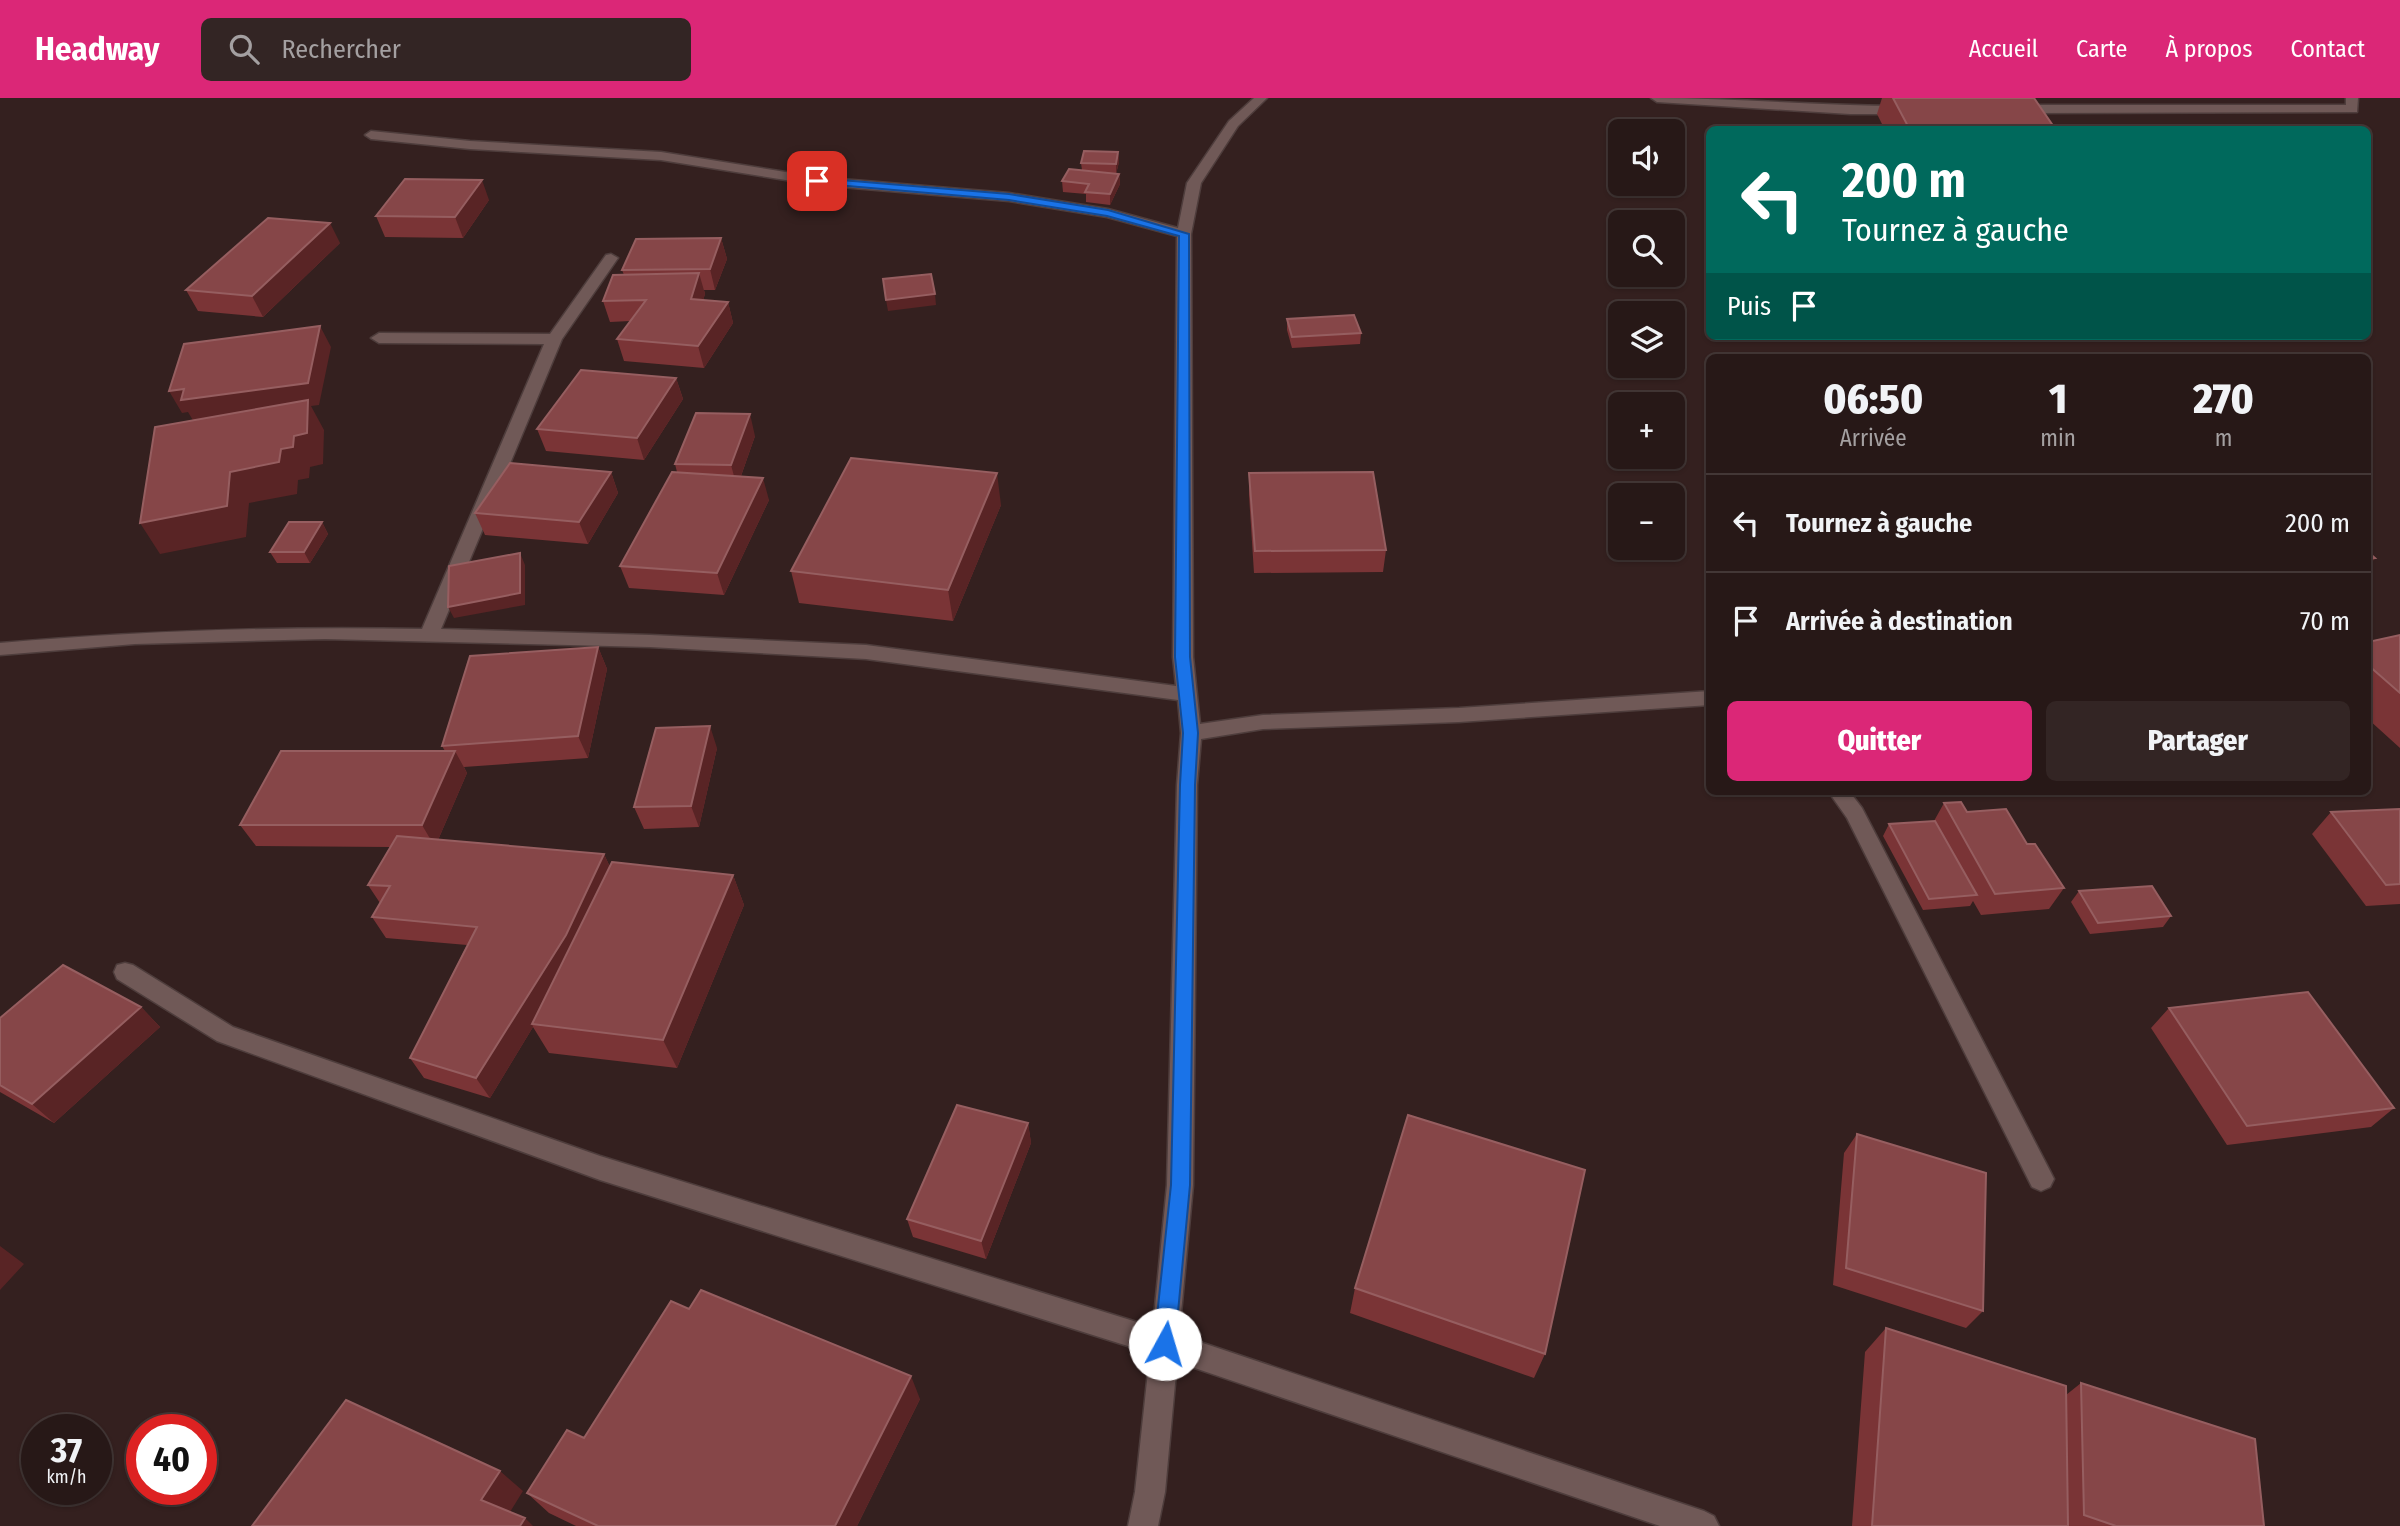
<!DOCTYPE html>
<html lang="fr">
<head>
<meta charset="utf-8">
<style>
  :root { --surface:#271817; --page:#332524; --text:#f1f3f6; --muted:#a4a0a1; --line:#433736; --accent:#db2777 }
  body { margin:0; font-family:"Fira Sans Condensed",sans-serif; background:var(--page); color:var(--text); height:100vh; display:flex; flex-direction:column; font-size:26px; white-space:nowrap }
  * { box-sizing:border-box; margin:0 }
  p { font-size:23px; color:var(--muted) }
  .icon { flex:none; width:38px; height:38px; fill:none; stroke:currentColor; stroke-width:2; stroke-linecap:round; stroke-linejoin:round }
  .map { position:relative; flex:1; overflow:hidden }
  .details { position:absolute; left:1706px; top:256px; width:665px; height:441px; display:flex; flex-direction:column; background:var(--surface); border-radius:10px; box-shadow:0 2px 5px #0004,0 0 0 2px var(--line) }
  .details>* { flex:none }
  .banner { position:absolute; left:1706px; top:28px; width:665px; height:214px; border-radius:10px; box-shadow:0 2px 5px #0004,0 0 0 2px var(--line); background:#00695c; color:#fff; overflow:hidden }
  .fabs { position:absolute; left:1608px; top:21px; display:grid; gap:14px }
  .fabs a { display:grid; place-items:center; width:77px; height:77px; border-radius:10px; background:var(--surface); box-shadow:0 2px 5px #0004,0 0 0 2px var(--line); font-size:35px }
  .speed { position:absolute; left:21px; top:1316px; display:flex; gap:14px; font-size:35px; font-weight:700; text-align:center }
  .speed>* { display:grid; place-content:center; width:91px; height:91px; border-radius:50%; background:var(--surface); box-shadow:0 2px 5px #0004,0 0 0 2px var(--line); line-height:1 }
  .speed small { font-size:18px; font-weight:400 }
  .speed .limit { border:10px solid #d22; background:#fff; color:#111 }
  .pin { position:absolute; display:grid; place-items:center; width:60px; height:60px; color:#fff; margin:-30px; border-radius:14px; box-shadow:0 4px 10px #0006 }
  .me { position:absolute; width:77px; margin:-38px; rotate:6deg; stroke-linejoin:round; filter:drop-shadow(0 0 5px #0008) }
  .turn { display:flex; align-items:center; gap:24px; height:147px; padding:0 21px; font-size:32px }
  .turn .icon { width:91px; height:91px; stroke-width:2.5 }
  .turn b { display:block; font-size:49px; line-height:60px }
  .then { display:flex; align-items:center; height:66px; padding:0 21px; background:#0003; gap:14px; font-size:26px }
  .eta { display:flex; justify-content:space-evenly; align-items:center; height:119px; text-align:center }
  .eta b { font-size:42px; font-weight:800; line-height:49px }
  .button { display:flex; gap:14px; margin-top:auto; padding:14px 21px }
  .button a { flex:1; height:80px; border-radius:10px; background:var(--accent); color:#fff; font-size:28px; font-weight:800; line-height:80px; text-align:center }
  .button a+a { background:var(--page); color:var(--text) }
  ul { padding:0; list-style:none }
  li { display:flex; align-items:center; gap:21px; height:98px; padding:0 21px; border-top:2px solid var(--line) }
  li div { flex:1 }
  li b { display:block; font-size:26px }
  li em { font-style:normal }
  header { display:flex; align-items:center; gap:42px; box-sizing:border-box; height:98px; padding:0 35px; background:var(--accent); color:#fff }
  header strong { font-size:33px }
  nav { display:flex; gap:38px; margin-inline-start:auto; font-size:24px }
  .search { width:490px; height:63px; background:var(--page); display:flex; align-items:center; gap:18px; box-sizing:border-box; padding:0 24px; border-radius:10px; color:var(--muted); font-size:26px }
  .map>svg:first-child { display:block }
</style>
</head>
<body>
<header>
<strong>Headway</strong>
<div class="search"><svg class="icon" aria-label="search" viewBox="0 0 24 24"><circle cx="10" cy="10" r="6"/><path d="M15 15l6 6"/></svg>Rechercher</div>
<nav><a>Accueil</a><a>Carte</a><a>À propos</a><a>Contact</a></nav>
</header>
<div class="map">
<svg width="2400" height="1428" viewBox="0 0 2400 1428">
  <rect width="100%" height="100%" fill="#34201f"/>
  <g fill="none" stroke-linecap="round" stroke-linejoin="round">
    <defs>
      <path id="minor" d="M1254,0h13l-29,28 -37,57 -10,51 2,423 7,67 63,-9 196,-7 251,-17v14l-251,17 -196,7 -62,10 -4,46 -4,400 -14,150 525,176 10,5 5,10h-59l-483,-164 -12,130 -7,34h-30l7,-34 15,-139 -550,-173 -383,-139 -100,-62 -3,-7 3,-7 8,-2 8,2 100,62 367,129 553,171 14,-142 10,-400 4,-52 -3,-33 -312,-41 -216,-12 -325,-8 -190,5 -135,11v-12c141,-12 281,-17 422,-14l122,-285 -165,-1 -8,-5 8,-5 171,1 56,-79 5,-1 7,4 -56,81 -121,290 209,6 216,10 310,41 -3,-29 4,-421 -70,-19 -98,-16 -192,-16 -156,-25 -191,-11 -99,-10 -6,-4 6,-4 99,10 191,11 156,25 192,16 99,16 70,19 9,-45 42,-62z
        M1651,0c85,0 170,8 255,8l6,4 -6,4h-56l-193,-12z
        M2346,0h12l-1,14 -345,1 -6,-4 6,-4h334z
        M1828,693h21l13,17 188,363 4,8 -4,8 -9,4 -9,-4 -185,-369z"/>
    </defs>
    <use href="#minor" stroke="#4e3d3c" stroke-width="3"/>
    <use href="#minor" fill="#705957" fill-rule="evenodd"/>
  </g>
  <path fill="#7a3436" d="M1882,0h152l22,32h-171l-8,-16z
    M1118,54l1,10 -3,12h3l1,10 -10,21 -24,-3v-8l-23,-2 -1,-11 20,-11 -1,-7z
    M489,102l-26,38 -78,-1 -9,-21z
    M721,140l6,21 -12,31h-11l1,4 -2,6 25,2 5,21 -29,45 -80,-7 -7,-22 13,-18 -20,1 -7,-21 21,-26 -2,-5z
    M340,145l-77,74 -65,-6 -12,-21z
    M1287,221l74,14 -1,11 -68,4 -5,-18z
    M676,280l7,21 -39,61 -98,-9 -9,-22z
    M755,338l-14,40 28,24 -45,95 -95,-7 -9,-22 57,-94 -2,-8z
    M611,374l7,21 -30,51 -103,-9 -10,-22z
    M1249,375l137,77 -3,22 -129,1 -5,-78z
    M1001,407l-48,116 -154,-18 -8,-32z
    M322,424l6,12 -18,29h-33l-7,-11z
    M2400,537v113l-32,-29v-77z
    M598,549l9,22 -19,89 -124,9 3,6 -29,67 166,14 6,13 123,8 11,30 -67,163 -128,-15 -16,-26 -43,71 -66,-20 -14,-20 57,-113 -81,-7 -14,-21 8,-14 -12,-18 22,-38 -134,-1 -16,-21 205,-74 -3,-5z
    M717,650l-18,79 -55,2 -10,-22z
    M1944,705l23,9 60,32 37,44 -15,21 -68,6 -8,-14 -3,5 -47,4 -40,-74 6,-12 45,-3z
    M2400,711v95l-34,2 -54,-72 19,-22z
    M2079,793l92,25 -8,11 -73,7 -19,-32z
    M141,909l19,20 -106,96 -54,-31v-74z
    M2169,910l225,100 -23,19 -144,18 -76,-117z
    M1028,1025l3,20 -45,116 -73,-22 -6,-18z
    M1857,1036l126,177 -17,17 -133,-43 11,-132z
    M1355,1190l190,66 -11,24 -184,-65z
    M1886,1230l180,67 15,-12 183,143h-412l13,-174z
    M920,1301l-63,127h-281l-27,-13 -22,-20 57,-55z"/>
  <path fill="#592425" d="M1118,54l1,10 -3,12v-10z
    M1119,76l1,10 -10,21v-11z
    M482,82l7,20 -26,38 -8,-21z
    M330,125l10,20 -77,74 -11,-21z
    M721,140l6,21 -12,31 -5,-21z
    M699,175l6,21 -8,26 -6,-21z
    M935,196l1,11 -48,6 -2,-11z
    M728,204l5,21 -29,45 -6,-22z
    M320,228l11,21 -12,58 -8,1 13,24 -1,34 -13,3 -1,11 -11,2 -1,14 -48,9 -3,34 -86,17 -20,-31 90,-51 51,-23 13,-13 -100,-14 -6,-10 -6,1 -13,-22z
    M676,280l7,21 -39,61 -7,-22z
    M750,316l5,22 -18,51 -6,-22z
    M611,374l7,21 -30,51 -9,-22z
    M997,375l4,32 -48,116 -5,-31z
    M763,380l6,22 -45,95 -7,-22z
    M322,424l6,12 -18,29 -6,-11z
    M520,455l5,12v40l-71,13 -6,-11z
    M2375,460l-7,10v-9z
    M598,549l9,22 -19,89 -10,-22z
    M710,628l7,22 -18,79 -8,-21z
    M455,653l12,22 -32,74 -13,-22z
    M604,756l10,22 -82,148 1,3 -43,71 -14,-20z
    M733,777l11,30 -67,163 -14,-28z
    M141,909l19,20 -106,96 -22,-19z
    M1028,1025l3,20 -45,116 -5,-18z
    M0,1148l24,18 -24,26z
    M911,1278l9,23 -63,127h-22z
    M500,1373l23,20 -18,29 -24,-20z
    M525,1420l8,8h-13z"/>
  <path fill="#864648" stroke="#965e60" stroke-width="2" d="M1893,0h141l22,32h-146z
    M1084,53l34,1 -2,12 -35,-1z
    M1069,71l50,5 -9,20 -25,-2 4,-8 -27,-3z
    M405,81l77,1 -27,37 -79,-1z
    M268,120l62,5 -78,73 -66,-6z
    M721,140l-11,31 -88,1 14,-31z
    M699,175l-8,26 37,3 -30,44 -81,-7 29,-39 -43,1 10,-26z
    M931,176l4,20 -49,6 -3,-21z
    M1354,217l7,18 -69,4 -5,-18z
    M320,228l-12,57 -127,17 3,-11 -15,2 15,-47z
    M581,272l95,8 -39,60 -100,-9z
    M308,302l-1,33 -13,3 -1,11 -12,2 -2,13 -49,10 -3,34 -87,17 15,-96z
    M696,315l54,1 -19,51 -56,-1z
    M851,360l146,15 -49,117 -157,-19z
    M510,365l101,9 -32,50 -104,-9z
    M672,374l91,6 -46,95 -97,-7z
    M1373,374l13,78 -131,1 -6,-78z
    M289,424h33l-18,30h-34z
    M2368,454l7,6 -7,1z
    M520,455v40l-72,14 1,-41z
    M2400,537v58l-32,-28v-23z
    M598,549l-20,89 -136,10 28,-90z
    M710,628l-19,80 -57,1 22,-79z
    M281,653h174l-33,74h-182z
    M1961,704l6,10 39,-3 21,35h8l29,44 -69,6 -51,-91z
    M2400,711v75l-14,1 -55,-73z
    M1935,723l42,74 -48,4 -40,-75z
    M397,738l207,18 -38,81 -90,143 -66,-20 67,-131 -105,-10 18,-31 -22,-1z
    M612,764l121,13 -70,165 -131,-16z
    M2152,788l19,30 -73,7 -19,-32z
    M63,867l78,42 -109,97 -32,-19v-67z
    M2308,894l86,116 -147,18 -78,-118z
    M957,1007l71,18 -47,118 -74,-22z
    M1408,1017l177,55 -40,184 -190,-66z
    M1857,1036l129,39 -3,138 -137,-43z
    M701,1192l210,86 -76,150h-237l-71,-33 40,-63 17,8 87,-137 18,8z
    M1886,1230l180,58 2,140h-196z
    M2081,1285l174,56 9,87h-148l-32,-11z
    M346,1302l154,71 -19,29 44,18 -5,8h-268z"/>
  <path fill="#1a73e8" stroke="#114b97" stroke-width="2" d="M817,80l192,16 99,16 81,24 1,423 8,76 -3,52 -5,400 -15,159 -3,7 -7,3 -8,-3 -3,-7 17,-159 9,-400 3,-52 -8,-76 4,-421 -72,-20 -98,-16 -196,-17 -1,-2z"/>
</svg>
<div class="fabs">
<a><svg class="icon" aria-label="sound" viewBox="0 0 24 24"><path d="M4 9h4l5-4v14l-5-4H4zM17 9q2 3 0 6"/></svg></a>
<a><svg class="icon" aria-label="search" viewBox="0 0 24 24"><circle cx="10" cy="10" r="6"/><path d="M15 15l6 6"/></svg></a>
<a><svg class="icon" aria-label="layers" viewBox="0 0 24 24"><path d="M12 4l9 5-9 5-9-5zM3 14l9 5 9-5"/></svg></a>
<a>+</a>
<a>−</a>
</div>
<div class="speed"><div>37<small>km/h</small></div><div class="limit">40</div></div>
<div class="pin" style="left:817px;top:83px;background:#d93025"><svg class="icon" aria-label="arrive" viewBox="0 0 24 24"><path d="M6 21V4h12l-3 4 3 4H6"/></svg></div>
<svg class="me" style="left:1165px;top:1246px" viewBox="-20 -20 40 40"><circle r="19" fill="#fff"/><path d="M0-13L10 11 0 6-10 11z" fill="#1a73e8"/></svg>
<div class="banner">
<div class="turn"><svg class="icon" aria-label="left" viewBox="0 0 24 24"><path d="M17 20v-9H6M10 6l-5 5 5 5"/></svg><div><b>200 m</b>Tournez à gauche</div></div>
<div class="then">Puis<svg class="icon" aria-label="arrive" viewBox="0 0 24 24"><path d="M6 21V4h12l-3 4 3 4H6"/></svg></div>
</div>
<section class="details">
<div class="eta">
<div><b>06:50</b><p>Arrivée</p></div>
<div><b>1</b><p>min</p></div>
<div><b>270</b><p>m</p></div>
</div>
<ul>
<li><svg class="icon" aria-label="left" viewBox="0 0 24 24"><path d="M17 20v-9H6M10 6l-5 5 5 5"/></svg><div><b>Tournez à gauche</b></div><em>200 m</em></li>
<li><svg class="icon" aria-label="arrive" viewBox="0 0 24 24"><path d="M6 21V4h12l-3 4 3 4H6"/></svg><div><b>Arrivée à destination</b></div><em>70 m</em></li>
</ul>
<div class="button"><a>Quitter</a><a>Partager</a></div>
</section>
</div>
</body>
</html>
